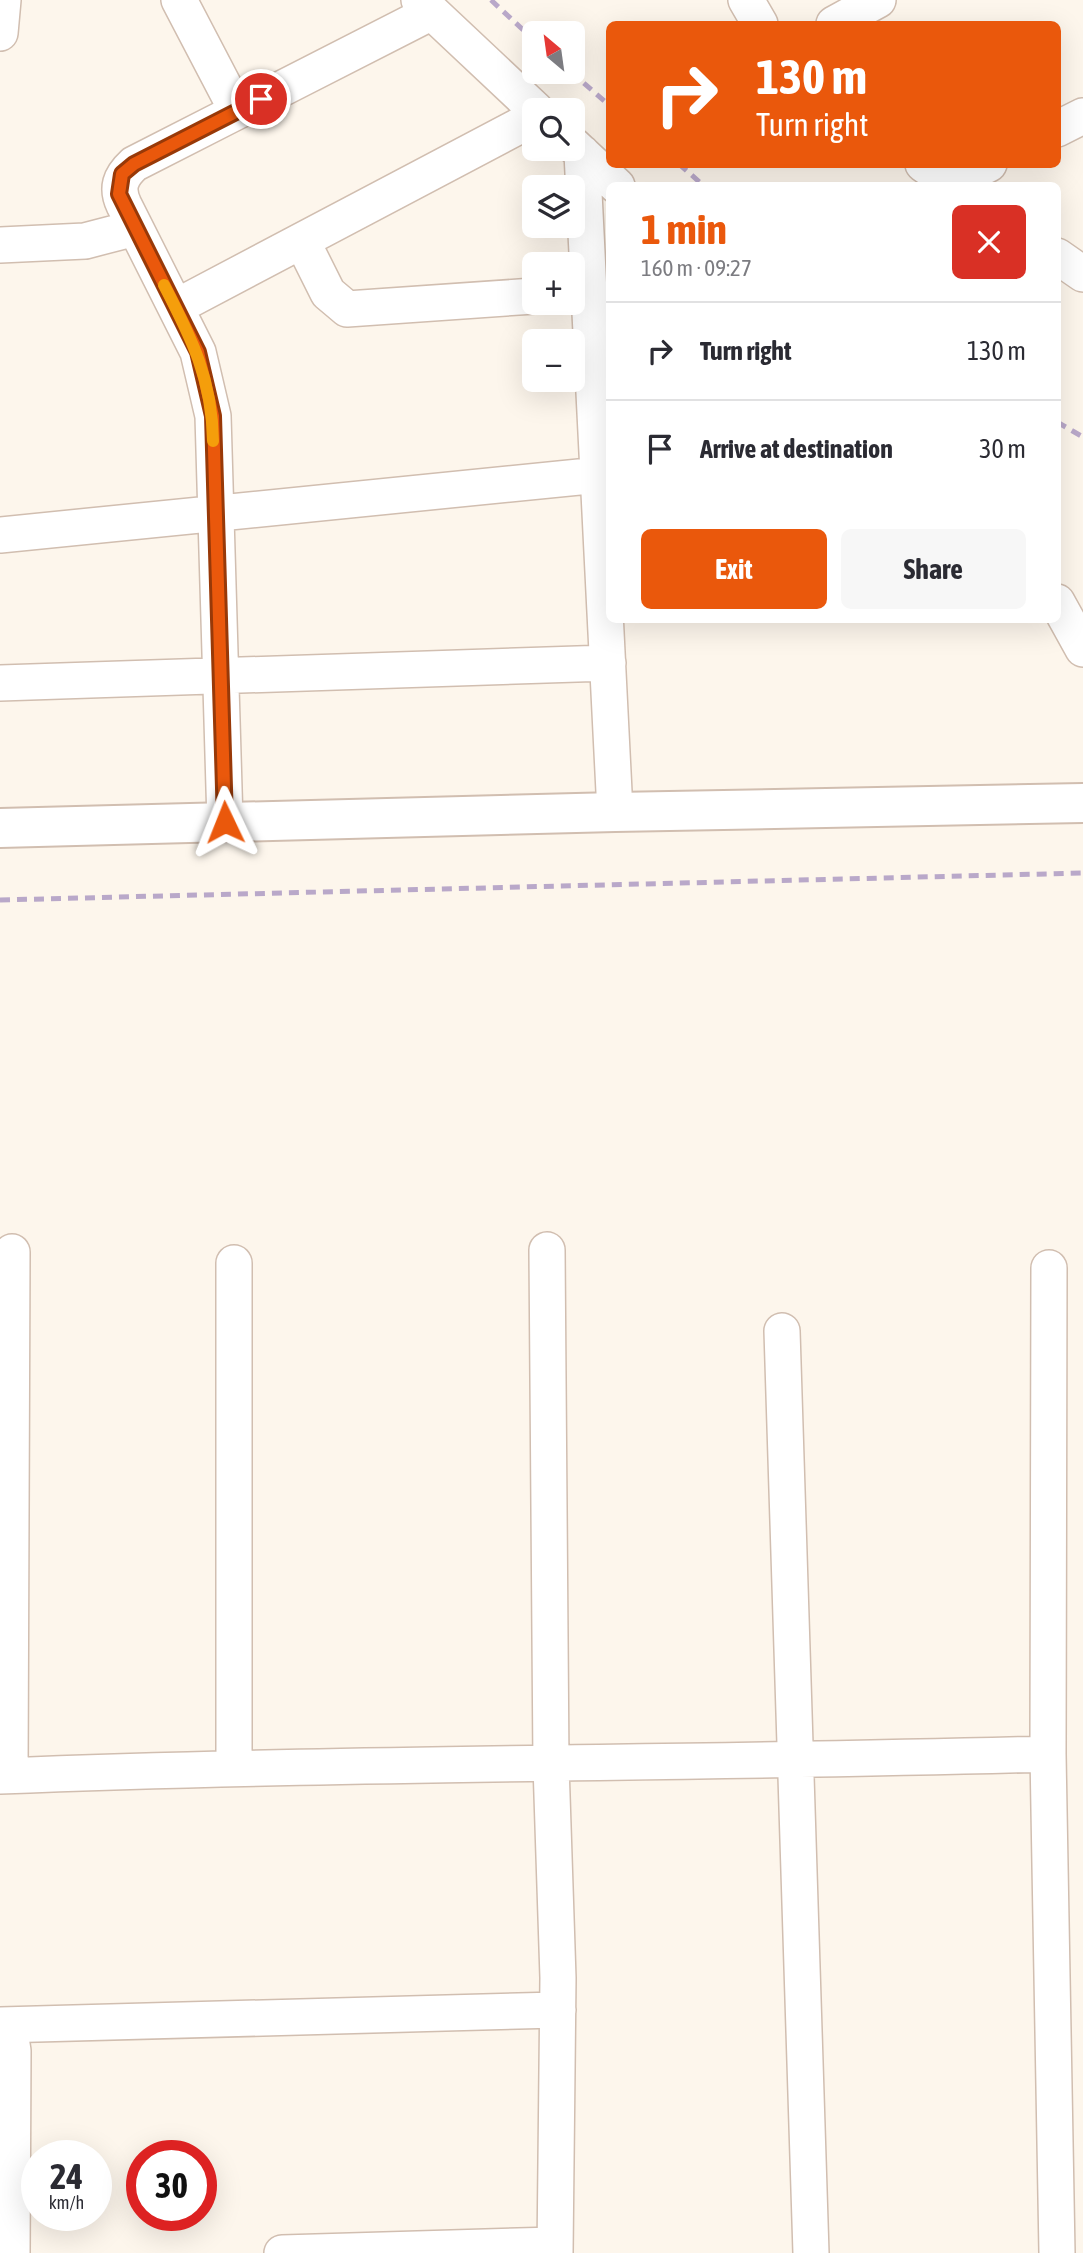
<!DOCTYPE html>
<html lang="en">
<head>
<meta charset="utf-8">
<style>
  :root { --surface:#fff; --page:#f7f7f7; --text:#2b2b33; --muted:#7c7c81; --line:#e1e1e2; --accent:#ea580c }
  body { margin:0; font-family:"Asap Condensed",sans-serif; background:var(--page); color:var(--text); height:100vh; display:flex; flex-direction:column; font-size:26px; white-space:nowrap }
  * { box-sizing:border-box; margin:0 }
  p { font-size:23px; color:var(--muted) }
  .icon { flex:none; width:38px; height:38px; fill:none; stroke:currentColor; stroke-width:2; stroke-linecap:round; stroke-linejoin:round }
  .map { position:relative; flex:1; overflow:hidden }
  .drawer { position:absolute; left:606px; top:182px; width:455px; height:441px; display:flex; flex-direction:column; background:var(--surface); border-radius:10px; box-shadow:0 7px 28px #0002 }
  .drawer>* { flex:none }
  .top-card { position:absolute; left:606px; top:21px; width:455px; height:147px; border-radius:10px; box-shadow:0 7px 28px #0002; background:#ea580c; color:#fff; overflow:hidden }
  .needle { width:46px; rotate:331deg }
  .buttons { position:absolute; left:522px; top:21px; display:grid; gap:14px }
  .buttons a { display:grid; place-items:center; width:63px; height:63px; border-radius:10px; background:var(--surface); box-shadow:0 7px 28px #0002; font-size:35px }
  .speed { position:absolute; left:21px; top:2140px; display:flex; gap:14px; font-size:35px; font-weight:700; text-align:center }
  .speed>* { display:grid; place-content:center; width:91px; height:91px; border-radius:50%; background:var(--surface); box-shadow:0 7px 28px #0002; line-height:1 }
  .speed small { font-size:18px; font-weight:400 }
  .speed .limit { border:10px solid #d22; background:#fff; color:#111 }
  .pin { position:absolute; display:grid; place-items:center; width:60px; height:60px; color:#fff; margin:-30px; border:4px solid #fff; border-radius:50%; box-shadow:0 2px 7px #0007 }
  .me { position:absolute; width:77px; margin:-38px; rotate:358deg; stroke-linejoin:round; filter:drop-shadow(0 0 5px #0008) }
  .turn { display:flex; align-items:center; gap:24px; height:147px; padding:0 35px; font-size:32px }
  .turn .icon { width:91px; height:91px; stroke-width:2.5 }
  .turn b { display:block; font-size:49px; line-height:60px }
  .round { display:grid; place-items:center; flex:none; width:74px; height:74px; border-radius:10px; background:var(--page) }
  .summary { display:flex; align-items:center; justify-content:space-between; height:119px; padding:0 35px }
  h1 { font-size:42px; font-weight:700; line-height:52px; color:var(--accent) }
  .cta { display:flex; gap:14px; margin-top:auto; padding:14px 35px }
  .cta a { flex:1; height:80px; border-radius:10px; background:var(--accent); color:#fff; font-size:28px; font-weight:700; line-height:80px; text-align:center }
  .cta a+a { background:var(--page); color:var(--text) }
  ul { padding:0; list-style:none }
  li { display:flex; align-items:center; gap:21px; height:98px; padding:0 35px; border-top:2px solid var(--line) }
  li div { flex:1 }
  li b { display:block; font-size:26px }
  li em { font-style:normal }
  .map>svg:first-child { display:block }
</style>
</head>
<body>
<div class="map">
<svg width="1083" height="2253" viewBox="0 0 1083 2253">
  <rect width="100%" height="100%" fill="#fdf6ec"/>
  <g fill="none" stroke-linecap="round" stroke-linejoin="round">
    <defs>
      <path id="minor" d="M179,0l58,111
        M419,0l117,110
        M746,0l14,24
        M834,24l44,-24
        M0,33l3,-33
        M1057,129l26,-13
        M573,145l44,41
        M582,153l33,659
        M923,164l32,22
        M952,183l37,-19
        M302,241l26,52 19,16 187,-13
        M0,245l85,-4 50,-13
        M1057,256l26,18
        M176,307l358,-189
        M0,535l609,-61
        M1057,602l26,47
        M0,683l608,-20
        M225,822l-12,-406 -15,-64 -74,-147c-8,-17 -4,-28 10,-41l296,-151
        M547,1250l4,515 7,213 -3,275
        M1049,1268l-1,486 9,499
        M782,1331l29,922
        M234,1767v-504
        M10,1775l2,-523
        M0,1776c349,-14 698,-12 1048,-22
        M0,2025l558,-15
        M2,2026l9,12 2,13 -1,202
        M282,2253l273,-8"/>
      <path id="tertiary" d="M0,828l615,-16 468,-9"/>
    </defs>
    <use href="#minor" stroke="#d1beb0" stroke-width="38"/>
    <use href="#tertiary" stroke="#d1beb0" stroke-width="42"/>
    <use href="#minor" stroke="#fff" stroke-width="35"/>
    <use href="#tertiary" stroke="#fff" stroke-width="38"/>
    <path stroke="#b9a8c9" stroke-width="5" stroke-dasharray="10 7" stroke-linecap="butt" d="M491,0l43,40
      M571,72l38,33
      M679,164l25,22
      M1057,422l26,15
      M0,900l1083,-27"/>
  </g>
  <g fill="none" stroke-linecap="round" stroke-linejoin="round">
    <defs>
      <path id="route" d="M225,822l-12,-406 -15,-64 -79,-158 3,-20 12,-10 127,-65"/>
    </defs>
    <use href="#route" stroke="#983908" stroke-width="18"/>
    <use href="#route" stroke="#ea580c" stroke-width="12"/>
    <path stroke="#f59e0b" stroke-width="12" d="M164,285c28,54 48,94 49,156"/>
  </g>
</svg>
<div class="buttons">
<a><svg class="needle" viewBox="-14 -14 28 28"><path d="M0-13l5 13h-10z" fill="#e53935"/><path d="M0 13l5-13h-10z" fill="#7c7c81"/></svg></a>
<a><svg class="icon" aria-label="search" viewBox="0 0 24 24"><circle cx="10" cy="10" r="6"/><path d="M15 15l6 6"/></svg></a>
<a><svg class="icon" aria-label="layers" viewBox="0 0 24 24"><path d="M12 4l9 5-9 5-9-5zM3 14l9 5 9-5"/></svg></a>
<a>+</a>
<a>−</a>
</div>
<div class="speed"><div>24<small>km/h</small></div><div class="limit">30</div></div>
<div class="pin" style="left:261px;top:99px;background:#d93025"><svg class="icon" aria-label="arrive" viewBox="0 0 24 24"><path d="M6 21V4h12l-3 4 3 4H6"/></svg></div>
<svg class="me" style="left:225px;top:822px" viewBox="-20 -20 40 40"><path d="M0-17L14 15 0 8-14 15z" fill="#ea580c" stroke="#fff" stroke-width="4"/></svg>
<div class="top-card">
<div class="turn"><svg class="icon" aria-label="right" viewBox="0 0 24 24"><path d="M7 20v-9h11M14 6l5 5-5 5"/></svg><div><b>130 m</b>Turn right</div></div>
</div>
<section class="drawer">
<div class="summary"><div><h1>1 min</h1><p>160 m · 09:27</p></div><a class="round" style="background:#d93025;color:#fff"><svg class="icon" aria-label="close" viewBox="0 0 24 24"><path d="M6 6l12 12M18 6L6 18"/></svg></a></div>
<ul>
<li><svg class="icon" aria-label="right" viewBox="0 0 24 24"><path d="M7 20v-9h11M14 6l5 5-5 5"/></svg><div><b>Turn right</b></div><em>130 m</em></li>
<li><svg class="icon" aria-label="arrive" viewBox="0 0 24 24"><path d="M6 21V4h12l-3 4 3 4H6"/></svg><div><b>Arrive at destination</b></div><em>30 m</em></li>
</ul>
<div class="cta"><a>Exit</a><a>Share</a></div>
</section>
</div>
</body>
</html>
